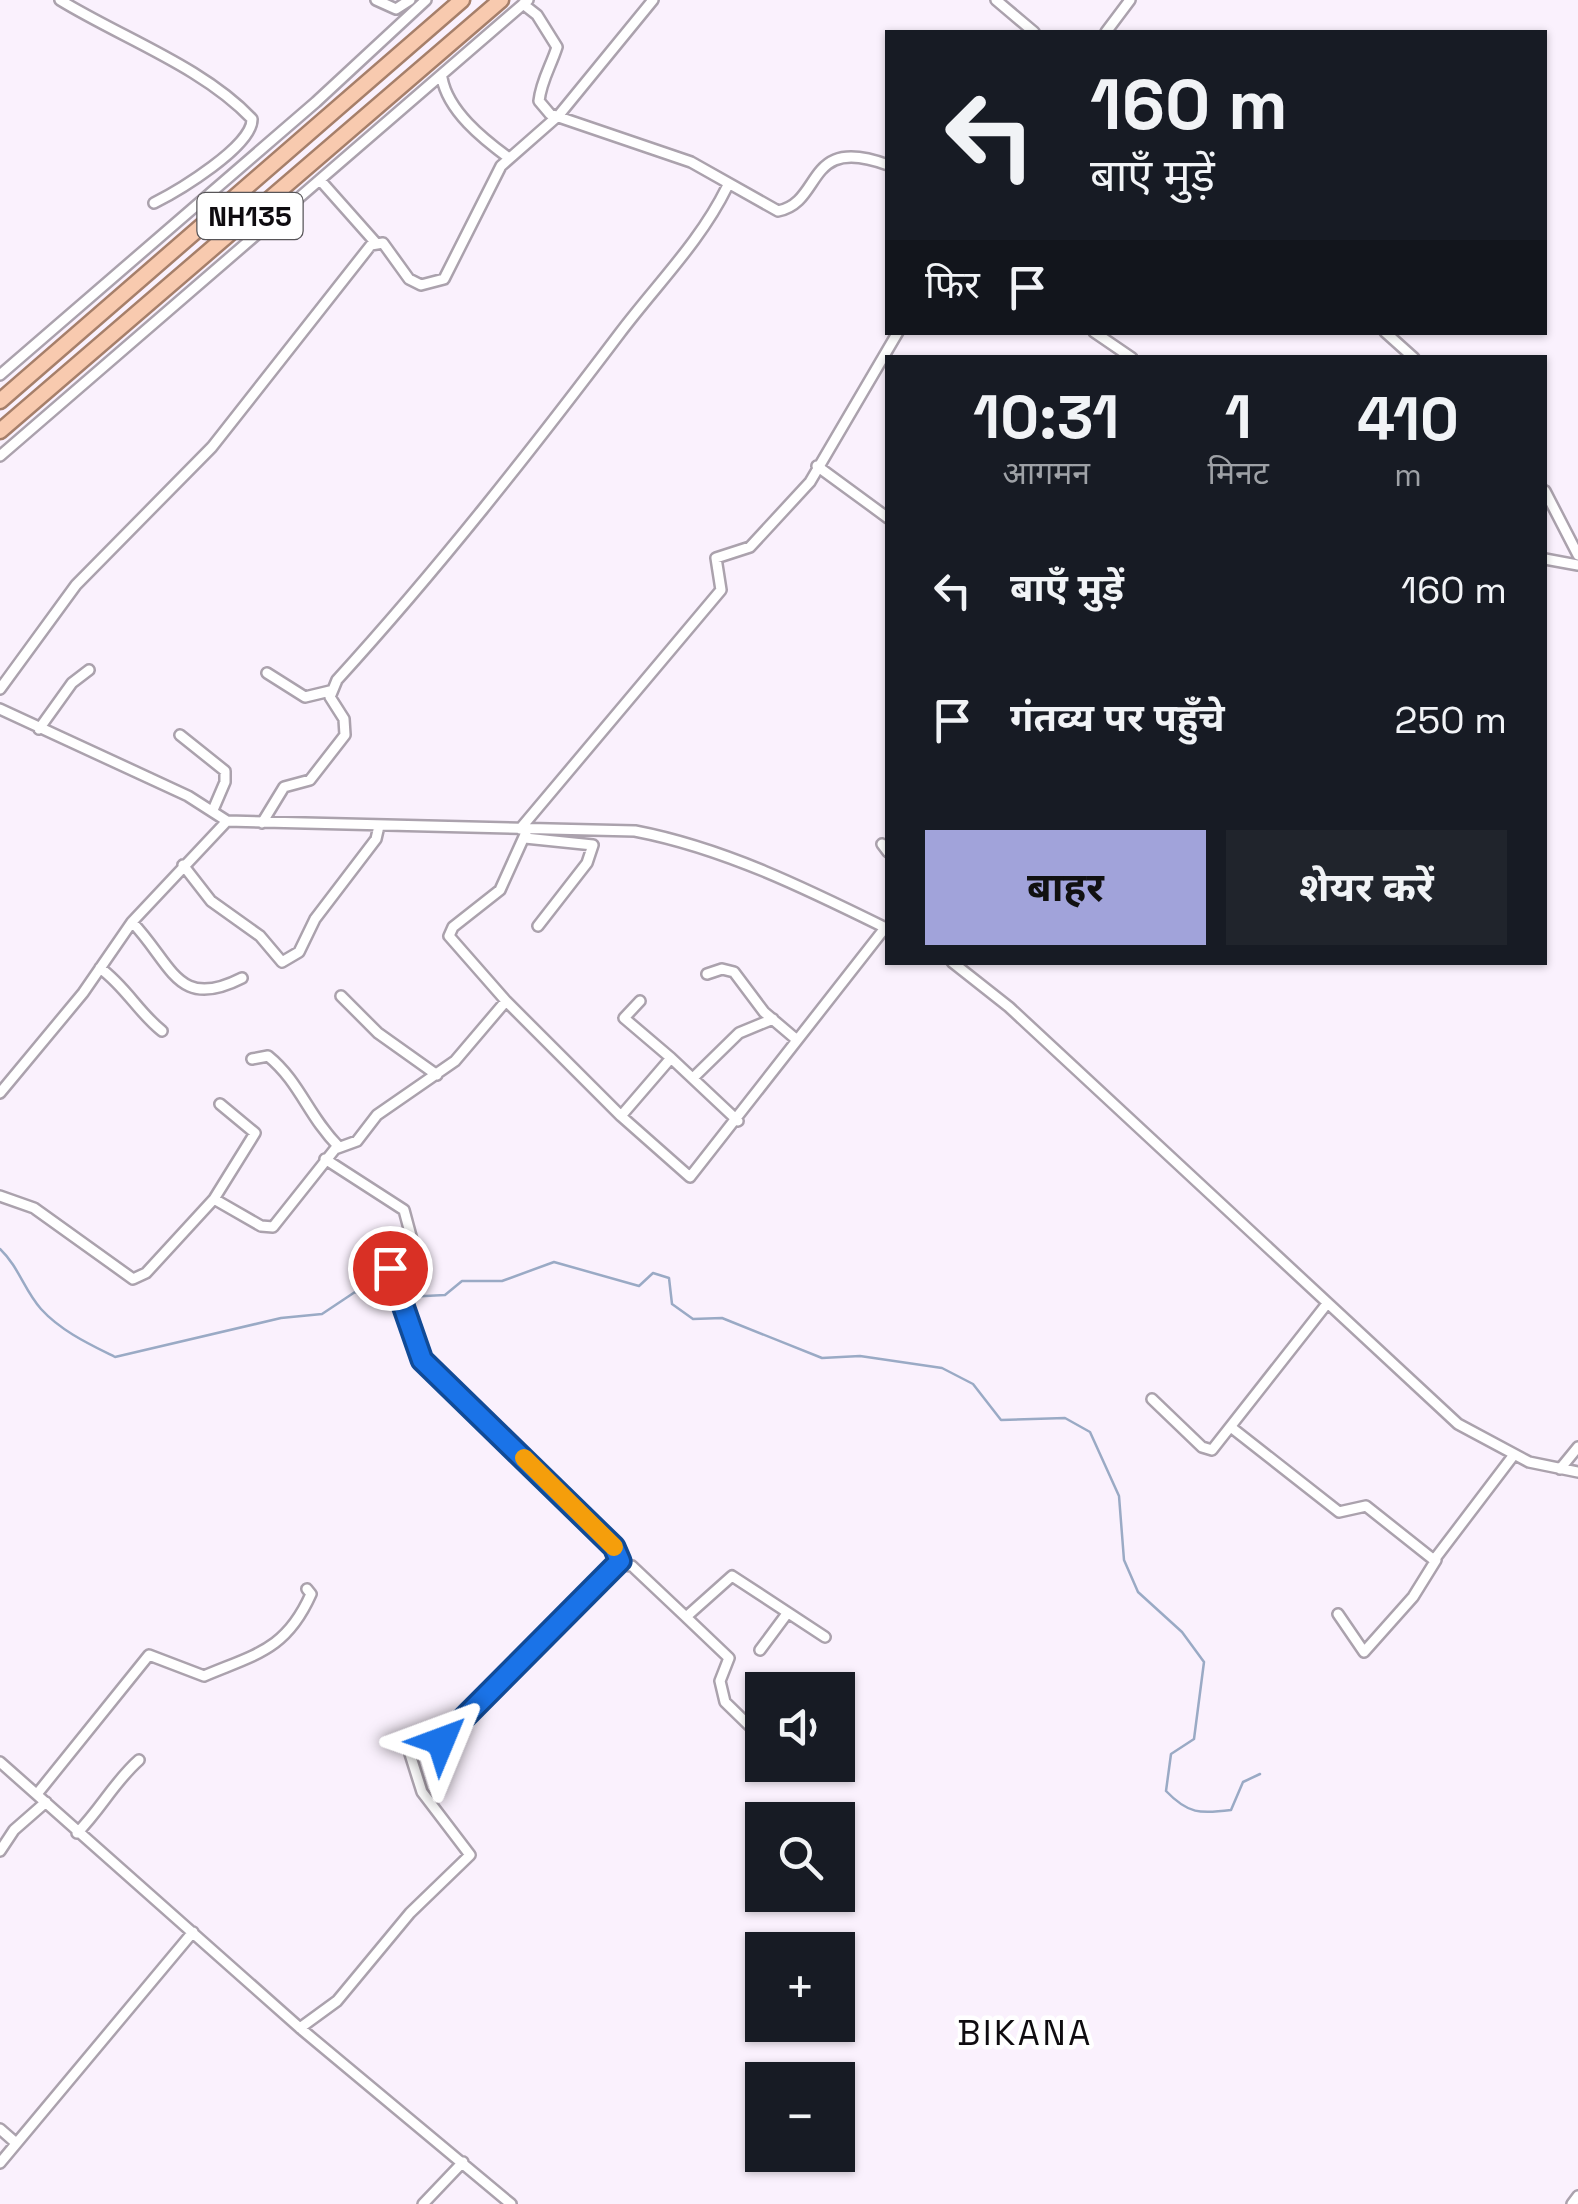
<!DOCTYPE html>
<html lang="hi">
<head>
<meta charset="utf-8">
<style>
  :root { --surface:#171b24; --page:#20242c; --text:#f1f3f6; --muted:#9ea1a6; --accent:#a1a3da }
  body { margin:0; font-family:"Space Grotesk","Noto Sans Devanagari",sans-serif; background:var(--page); color:var(--text); height:100vh; display:flex; flex-direction:column; font-size:38px; white-space:nowrap }
  * { box-sizing:border-box; margin:0 }
  p { font-size:32px; color:var(--muted) }
  .icon { flex:none; width:55px; height:55px; fill:none; stroke:currentColor; stroke-width:2; stroke-linecap:round; stroke-linejoin:round }
  .map { position:relative; flex:1; overflow:hidden }
  .details { position:absolute; left:885px; top:355px; width:662px; height:610px; display:flex; flex-direction:column; background:var(--surface); border-radius:0px; box-shadow:0 2px 8px #0004 }
  .details>* { flex:none }
  .hud { position:absolute; left:885px; top:30px; width:662px; height:305px; border-radius:0px; box-shadow:0 2px 8px #0004; background:#171b24; color:var(--text); overflow:hidden }
  .fabs { position:absolute; left:745px; top:1672px; display:grid; gap:20px }
  .fabs a { display:grid; place-items:center; width:110px; height:110px; border-radius:0px; background:var(--surface); box-shadow:0 2px 8px #0004; font-size:50px }
  .pin { position:absolute; display:grid; place-items:center; width:85px; height:85px; color:#fff; margin:-42px; border:5px solid #fff; border-radius:50%; box-shadow:0 2px 10px #0007 }
  .me { position:absolute; width:110px; margin:-55px; rotate:46deg; stroke-linejoin:round; filter:drop-shadow(0 0 8px #0008) }
  .turn { display:flex; align-items:center; gap:35px; height:210px; padding:0 40px; font-size:45px }
  .turn .icon { width:130px; height:130px; stroke-width:2.5 }
  .turn b { display:block; font-size:70px; line-height:85px }
  .then { display:flex; align-items:center; height:95px; padding:0 40px; background:#0003; gap:20px; font-size:38px }
  .eta { display:flex; justify-content:space-evenly; align-items:center; height:170px; text-align:center }
  .eta b { font-size:60px; font-weight:700; line-height:70px }
  .primary-button { display:flex; gap:20px; margin-top:auto; padding:20px 40px }
  .primary-button a { flex:1; height:115px; border-radius:0px; background:var(--accent); color:#111; font-size:40px; font-weight:700; line-height:115px; text-align:center }
  .primary-button a+a { background:var(--page); color:var(--text) }
  ul { padding:0; list-style:none }
  li { display:flex; align-items:center; gap:30px; height:130px; padding:0 40px }
  li div { flex:1 }
  li b { display:block; font-size:38px }
  li em { font-style:normal }
  .map>svg:first-child { display:block }
</style>
</head>
<body>
<div class="map">
<svg width="1578" height="2204" viewBox="0 0 1578 2204">
  <rect width="100%" height="100%" fill="#faf1fd"/>
  <g fill="none" stroke-linecap="round" stroke-linejoin="round">
    <path stroke="#9aaac5" stroke-width="2.5" d="M0,1249c19,18 24,41 41,60 20,22 48,35 74,48l166,-39 41,-4 33,-22 27,10 15,-4
      M405,1297l40,-2 17,-14h40l52,-19 85,24 14,-13 16,5 3,26 21,15 29,-1 100,40 38,-2 82,12 31,16 28,36 64,-2 25,14 29,64 5,64 14,32 44,40 22,30 -10,77 -23,15 -5,37c22,23 34,23 65,19l12,-28 17,-8"/>
    <defs>
      <path id="minor" d="M60,0c62,38 143,67 192,119 1,27 -74,72 -98,84
        M376,0l20,9 14,-9
        M996,0l38,32
        M523,4l14,11 20,32c-6,19 -16,34 -18,54l11,13 141,48 87,49c46,-9 26,-77 110,-46
        M1106,32l24,-32
        M442,78c6,33 41,61 67,80
        M320,180l55,62
        M1094,332l38,26
        M1385,332l29,26
        M0,375l316,-273 110,-102
        M0,456l528,-456
        M817,466l71,52
        M1545,491l33,64
        M1545,559l33,6
        M267,673l38,24 25,-6
        M0,689l76,-104 136,-138 159,-202 12,-2 26,36 12,6 23,-6 57,-113 58,-51 94,-115
        M0,709l188,87 39,25
        M39,729l33,-46 17,-13
        M180,735l45,36v11l-12,28
        M262,823l22,-36 26,-7 35,-45 -1,-16 -14,-22 7,-17c101,-111 193,-228 283,-347 37,-49 80,-91 107,-146
        M520,829l201,-239 -5,-32 34,-11 60,-65 88,-150
        M525,838l68,7 -6,18 -49,63
        M882,844l6,8
        M183,865l28,36 49,35 22,26 17,-10 16,-33 61,-80 3,-13
        M132,922c41,43 45,89 110,56
        M952,962l57,45 449,417 71,38 49,10
        M100,968c26,19 38,44 62,63
        M707,974l15,-5 12,3 30,40 33,28
        M341,996l37,37 59,42
        M506,1001l115,115 69,61 195,-249
        M640,1001l-16,17 47,40
        M252,1059l16,-3c32,26 40,60 71,91
        M693,1078l46,-45 34,-14
        M0,1093l83,-100 49,-71 95,-101 408,10c89,17 172,58 253,98
        M621,1116l50,-58 67,63
        M325,1159l79,51 11,41 -22,4 -3,13 32,92 192,187 7,14
        M0,1196l34,12 99,71 13,-6 68,-74 47,27 12,1 62,-78 22,-8 20,-26 78,-54 51,-60 -57,-65 4,-9 47,-37 28,-62
        M214,1199l41,-66 -35,-29
        M1152,1399l50,48 10,3 114,-145
        M1232,1428l107,84 27,-6 68,54 79,-104
        M1560,1469l18,-22
        M1338,1614l26,38 49,-55 23,-37
        M686,1617l43,41 -9,23 5,21 37,36
        M760,1650l26,-35
        M0,1762l300,266 211,176
        M37,1794l112,-139 55,21c52,-22 82,-26 107,-82l-4,-5
        M77,1833c24,-24 37,-51 62,-73
        M0,1851l14,-21 32,-28
        M300,2028l37,-27 73,-88 60,-58 -48,-63 -12,-38 6,-7 34,-12 164,-171 18,2 54,51 46,-41 93,61
        M0,2129l16,14
        M0,2163l193,-231
        M423,2204l40,-42
        M1572,2204l6,-8"/>
      <path id="trunk" d="M0,401l462,-401
        M0,431l501,-431"/>
    </defs>
    <use href="#minor" stroke="#aba2ad" stroke-width="14"/>
    <use href="#trunk" stroke="#a67f6a" stroke-width="19"/>
    <use href="#minor" stroke="#fff" stroke-width="9"/>
    <use href="#trunk" stroke="#f8caaf" stroke-width="14"/>
  </g>
  <g fill="none" stroke-linecap="round" stroke-linejoin="round">
    <defs>
      <path id="route" d="M390,1268l32,92 192,187 6,14 -179,180"/>
    </defs>
    <use href="#route" stroke="#114b97" stroke-width="25"/>
    <use href="#route" stroke="#1a73e8" stroke-width="18"/>
    <path stroke="#f59e0b" stroke-width="18" d="M524,1458l90,89"/>
  </g>
  <g text-anchor="middle" dominant-baseline="central" stroke-width="9" stroke-linejoin="round" paint-order="stroke">
    <rect fill="#fff" stroke="#575558" stroke-width="2.5" x="197.5" y="193" width="105" height="46" rx="8"/>
    <g font-size="28" font-weight="bold" fill="#0f0c10">
      <text x="250" y="216">NH135</text>
    </g>
    <g font-size="35" letter-spacing="2.5" fill="#0f0c10" stroke="#fff">
      <text x="1025" y="2033">BIKANA</text>
    </g>
  </g>
</svg>
<div class="fabs">
<a><svg class="icon" aria-label="sound" viewBox="0 0 24 24"><path d="M4 9h4l5-4v14l-5-4H4zM17 9q2 3 0 6"/></svg></a>
<a><svg class="icon" aria-label="search" viewBox="0 0 24 24"><circle cx="10" cy="10" r="6"/><path d="M15 15l6 6"/></svg></a>
<a>+</a>
<a>−</a>
</div>
<div class="pin" style="left:390px;top:1268px;background:#d93025"><svg class="icon" aria-label="arrive" viewBox="0 0 24 24"><path d="M6 21V4h12l-3 4 3 4H6"/></svg></div>
<svg class="me" style="left:441px;top:1741px" viewBox="-20 -20 40 40"><path d="M0-17L14 15 0 8-14 15z" fill="#1a73e8" stroke="#fff" stroke-width="4"/></svg>
<div class="hud">
<div class="turn"><svg class="icon" aria-label="left" viewBox="0 0 24 24"><path d="M17 20v-9H6M10 6l-5 5 5 5"/></svg><div><b>160 m</b>बाएँ मुड़ें</div></div>
<div class="then">फिर<svg class="icon" aria-label="arrive" viewBox="0 0 24 24"><path d="M6 21V4h12l-3 4 3 4H6"/></svg></div>
</div>
<section class="details">
<div class="eta">
<div><b>10:31</b><p>आगमन</p></div>
<div><b>1</b><p>मिनट</p></div>
<div><b>410</b><p>m</p></div>
</div>
<ul>
<li><svg class="icon" aria-label="left" viewBox="0 0 24 24"><path d="M17 20v-9H6M10 6l-5 5 5 5"/></svg><div><b>बाएँ मुड़ें</b></div><em>160 m</em></li>
<li><svg class="icon" aria-label="arrive" viewBox="0 0 24 24"><path d="M6 21V4h12l-3 4 3 4H6"/></svg><div><b>गंतव्य पर पहुँचे</b></div><em>250 m</em></li>
</ul>
<div class="primary-button"><a>बाहर</a><a>शेयर करें</a></div>
</section>
</div>
</body>
</html>
